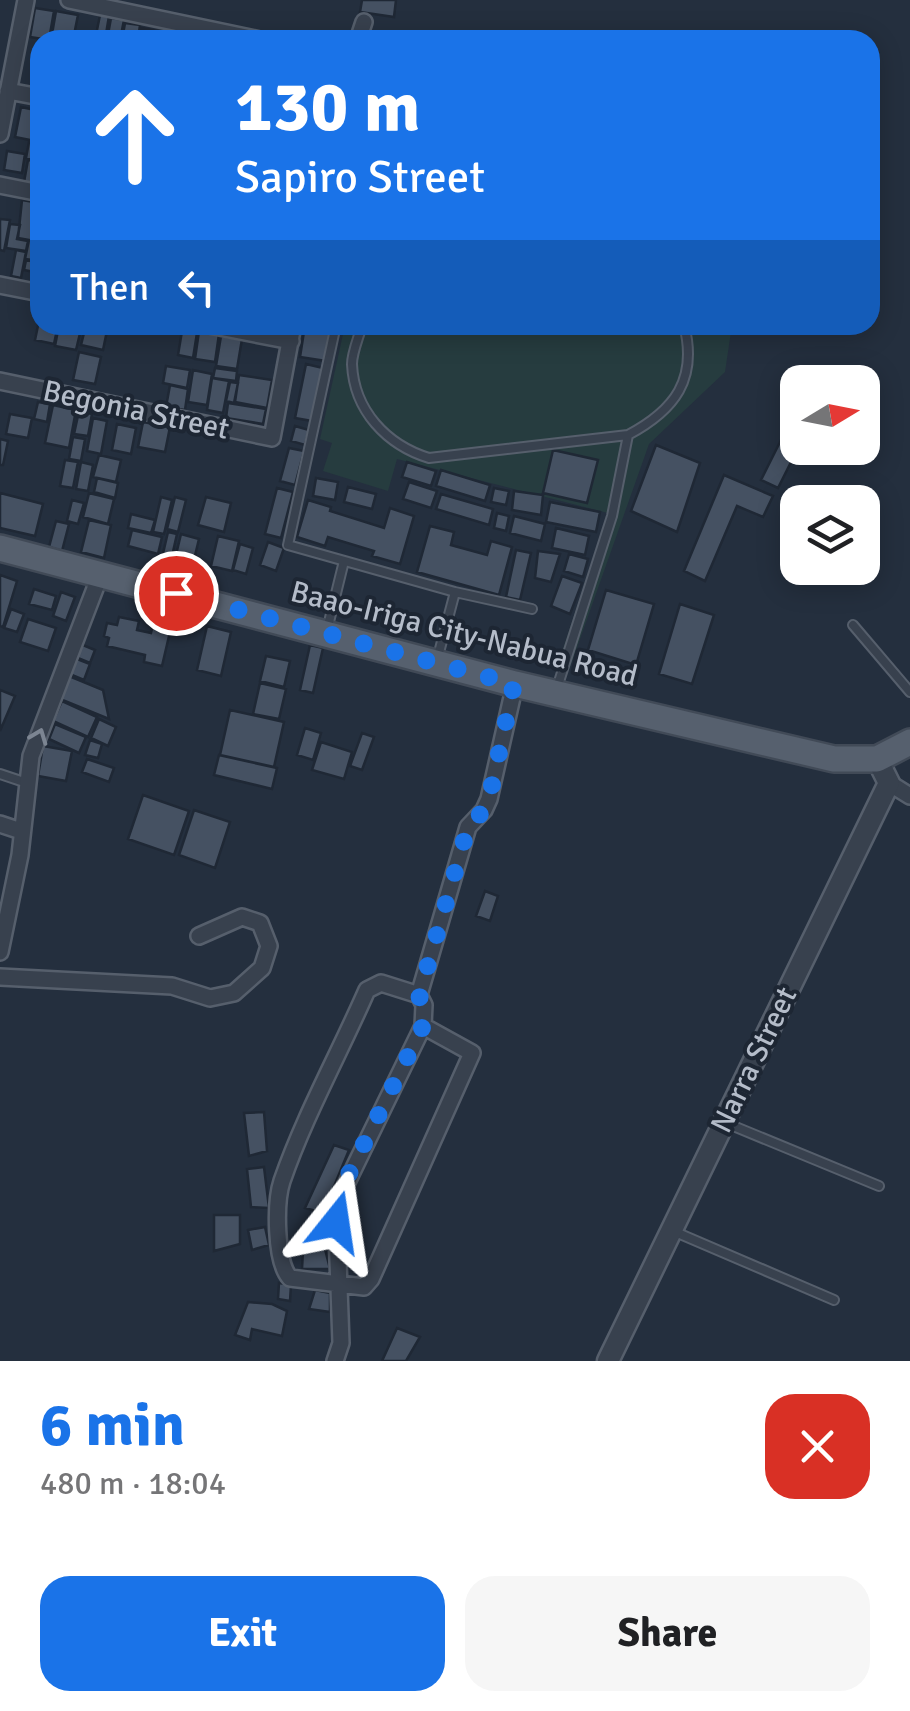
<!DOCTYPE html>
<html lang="en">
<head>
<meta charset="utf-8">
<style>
  :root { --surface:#fff; --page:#f6f6f6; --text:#202124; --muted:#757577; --accent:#1a73e8 }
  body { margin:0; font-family:Signika,sans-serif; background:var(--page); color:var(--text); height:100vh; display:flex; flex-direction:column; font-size:38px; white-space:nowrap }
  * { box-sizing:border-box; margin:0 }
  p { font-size:32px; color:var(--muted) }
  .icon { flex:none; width:55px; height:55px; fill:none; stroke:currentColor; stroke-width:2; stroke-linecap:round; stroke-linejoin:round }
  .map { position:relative; height:1361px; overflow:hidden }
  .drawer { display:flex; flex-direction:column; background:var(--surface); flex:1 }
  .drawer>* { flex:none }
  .guide { position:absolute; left:30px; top:30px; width:850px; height:305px; border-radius:30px; box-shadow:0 5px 25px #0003; background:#1a73e8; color:#fff; overflow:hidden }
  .needle { width:65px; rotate:80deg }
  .buttons { position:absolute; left:780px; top:365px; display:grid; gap:20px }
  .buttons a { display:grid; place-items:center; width:100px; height:100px; border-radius:20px; background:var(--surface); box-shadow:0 5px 25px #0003; font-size:50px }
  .pin { position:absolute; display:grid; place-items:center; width:85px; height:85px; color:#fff; margin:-42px; border:5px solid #fff; border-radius:50%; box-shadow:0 2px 10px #0007 }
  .me { position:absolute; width:110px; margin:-55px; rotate:15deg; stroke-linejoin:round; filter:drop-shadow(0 0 8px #0008) }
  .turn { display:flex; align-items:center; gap:35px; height:210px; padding:0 40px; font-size:45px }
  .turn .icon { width:130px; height:130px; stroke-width:2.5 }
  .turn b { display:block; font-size:70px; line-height:85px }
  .then { display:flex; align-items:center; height:95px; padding:0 40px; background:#0003; gap:20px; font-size:38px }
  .round { display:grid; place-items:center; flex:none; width:105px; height:105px; border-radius:30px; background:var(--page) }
  .head { display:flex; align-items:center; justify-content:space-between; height:170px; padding:0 40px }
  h1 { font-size:60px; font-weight:800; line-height:75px; color:var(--accent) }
  .button { display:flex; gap:20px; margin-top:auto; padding:20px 40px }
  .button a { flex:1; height:115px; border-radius:30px; background:var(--accent); color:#fff; font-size:40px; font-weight:800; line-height:115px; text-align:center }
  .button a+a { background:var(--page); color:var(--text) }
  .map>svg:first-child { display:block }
</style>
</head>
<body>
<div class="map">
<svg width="910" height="1361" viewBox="0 0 910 1361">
  <rect width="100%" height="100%" fill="#242f3e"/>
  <path fill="#263c3f" d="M345,325h387l-7,47 -76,72 -80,226 -12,-3 51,-154 -211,-54 -9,32 -65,-20 9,-28 -12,-4z"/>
  <path fill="#455162" stroke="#1f2835" stroke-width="2.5" d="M362,0h34l-2,17 -34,-5z
    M35,8l19,3 -5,29 -19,-3z
    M56,11l22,4 -5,25h-22z
    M100,15l9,1 -4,24h-10z
    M111,18l13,2 -4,20h-13z
    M125,23l15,2 -2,15h-16z
    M142,28l30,6 -1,6h-31z
    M21,107l19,4v31l-25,-5z
    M29,142l11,2v17l-14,-3z
    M7,151l18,3 -3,19 -18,-3z
    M28,160l12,2v23l-16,-3z
    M22,200l18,3 -3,17h3v41l-15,-2 4,-19 -11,-2z
    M0,219l10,1 -6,31 -4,-1z
    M10,224l10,1 -3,14 11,2 -2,10 -20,-3z
    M16,250l10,2 -5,26 -10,-2z
    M26,260l14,3v10l-16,-3z
    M40,316v9h18l-4,19 -19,-4z
    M59,325h23l-6,25 -21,-4z
    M86,325l22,1 -5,24 -22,-5z
    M305,325h27l-6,36 -26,-4z
    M182,331l15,2 -4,25 -15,-3z
    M199,331l20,3 -4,28 -20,-3z
    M221,336l21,3 -5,30 -21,-3z
    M79,352l22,5 -6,27 -22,-4z
    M306,364l17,4 -11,53 -17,-3z
    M166,366l24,4 -3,18 -24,-5z
    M215,368l22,3 -1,10 -23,-3z
    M193,370l19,4 -5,31 -19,-3z
    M239,375l33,5 -5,28 -32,-6z
    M212,378l17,3 -6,32 -16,-3z
    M230,382l8,1 -4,20 -8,-2z
    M170,385l18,4 -3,21 -19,-3z
    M38,402l12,2 -3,18 -13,-3z
    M228,403l38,6 -3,15 -37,-6z
    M53,405l23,5 -7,38 -24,-5z
    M79,411l13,3 -4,22 -14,-2z
    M10,414l22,4 -4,20 -22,-4z
    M93,418l14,3 -6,33 -14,-3z
    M792,418l6,2v28l-20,40 -17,-8z
    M143,422l27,5 -5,25 -27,-5z
    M117,424l19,4 -5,26 -19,-4z
    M295,426l14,4 -4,15 -14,-4z
    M73,437l12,2 -4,22 -12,-2z
    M0,439l8,2 -5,24h-3z
    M656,445l44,18 -23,69 -46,-21z
    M289,448l15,3 -9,34 -15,-4z
    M553,450l45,10 -11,43 -44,-10z
    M99,455l22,5 -5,22 -23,-5z
    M65,460l13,2 -5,26 -13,-2z
    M81,462l12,3 -5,26 -12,-2z
    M407,462l29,9 -5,15 -29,-9z
    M441,470l49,15 -5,16 -49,-15z
    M724,475l49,21 -10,21 -26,-11 -32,75 -21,-10z
    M97,478l21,5 -3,15 -21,-6z
    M316,478l22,4 -3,18 -22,-4z
    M409,482l28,9 -6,17 -28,-9z
    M348,487l28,7 -4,15 -28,-7z
    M277,488l16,4 -12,46 -16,-4z
    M494,488l15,3 -3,14 -15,-3z
    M514,491l29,4 -2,20 -29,-5z
    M0,493l43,11 -8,32 -35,-8z
    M89,493l25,6 -6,25 -25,-7z
    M441,494l52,15 -4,16 -53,-16z
    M161,497l11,3 -8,34 -11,-2z
    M175,497l11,3 -8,32 -11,-3z
    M206,497l25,6 -7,29 -26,-7z
    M72,500l12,3 -6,21 -11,-3z
    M308,500l23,7 -1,4 54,17 6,-20 24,8 -14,48 -28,-8 2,-5 -46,-14 -3,9 -28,-9z
    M550,502l50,10 -4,20 -50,-10z
    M497,513l12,3 -3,15 -12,-3z
    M131,514l24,6 -4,13 -23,-5z
    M514,516l31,8 -4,17 -31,-8z
    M89,520l22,5 -7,33 -23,-6z
    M56,521l13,3 -7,27 -13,-4z
    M430,526l24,6 -3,13 36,10 4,-14 21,6 -13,48 -82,-23z
    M556,528l33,8 -4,19 -33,-7z
    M132,530l30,7 -4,17 -30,-8z
    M168,532l9,2 -7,31 -9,-3z
    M181,534l18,5 -7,29 -18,-5z
    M218,536l21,5 -7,30 -21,-5z
    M268,542l16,6 -8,23 -16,-6z
    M240,544l13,4 -7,26 -13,-4z
    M516,550l15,3 -11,47 -14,-3z
    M538,551l22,3 -9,28 -16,-4z
    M569,554l19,5 -5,18 -19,-6z
    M0,575l17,6 -14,46 -3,-1z
    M562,576l20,7 -12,31 -19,-8z
    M34,589l22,7 -4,14 -23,-6z
    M606,590l48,14 -18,61 -48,-15z
    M61,592l14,5 -9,24 -13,-5z
    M680,604l34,11 -22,69 -33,-10z
    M11,609l13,5 -7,18 -13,-4z
    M155,615l18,4 -11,47 -18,-4 1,-7 -38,-9 2,-8 -5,-2 3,-13 10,2 2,-8 20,4 -2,9 14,3z
    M28,619l28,9 -8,23 -28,-9z
    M207,626l24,6 -10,44 -24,-6z
    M78,643l17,7 -5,13 -17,-7z
    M310,645l13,3 -10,45 -13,-3z
    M266,656l24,5 -6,26 -24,-6z
    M72,657l18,7 -6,16 -17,-7z
    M69,676l34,14 6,29 -49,-20z
    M260,683l26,6 -7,30 -26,-5z
    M0,690l15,6 -15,35z
    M62,701l35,16 -9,20 -35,-16z
    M230,710l54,12 -10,45 -54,-12z
    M99,719l17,8 -8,19 -17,-8z
    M55,724l31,13 -7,16 -30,-14z
    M305,728l16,5 -8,27 -16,-5z
    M362,733l12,4 -12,33 -12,-4z
    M90,740l12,4 -4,14 -13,-3z
    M321,742l31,10 -8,27 -32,-9z
    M43,746l29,5 -6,30 -28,-5z
    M219,755l58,13 -5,21 -58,-14z
    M87,759l27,9 -5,14 -27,-10z
    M143,795l46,16 -15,44 -46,-16z
    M194,810l36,12 -15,46 -36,-13z
    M485,891l13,5 -8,25 -14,-5z
    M264,1112l3,39 -18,5 -5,-43z
    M334,1145l15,5 -26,63 -18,-5z
    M264,1167l5,41 -18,-1 -4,-38z
    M214,1215h26v29l-26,7z
    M265,1227l4,18 -17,5 -4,-20z
    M304,1232l17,1 9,36h-28z
    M279,1283l12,2 -1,16 -12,-2z
    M315,1290l15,3v19l-21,-3z
    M248,1302l24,2 15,7 -5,25 -30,-7 -2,11 -15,-5z
    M397,1328l23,9 -14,24h-24z"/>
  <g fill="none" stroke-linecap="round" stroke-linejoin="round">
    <defs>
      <path id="service" d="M336,325l-48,220 167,47 77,17
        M362,325c-3,12 -10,27 -10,39 2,47 35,81 77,94l199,-23c47,-25 70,-56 56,-110
        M853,625l57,67
        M327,630l17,-69
        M437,660l18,-68
        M556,691l56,-175 16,-81
        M0,774l27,9
        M726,1123l153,63
        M673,1231l161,69"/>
      <path id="minor" d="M69,0l191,40
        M358,40l6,-18
        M8,91l32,6
        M0,134l26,-134
        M0,185l40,8
        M0,285l40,8
        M209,325l82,16
        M0,381l272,57 21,-113
        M889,783l21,13
        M0,824l21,7
        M0,952l20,-97 11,-99 70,-183
        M0,977l172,9 38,12 24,-5 28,-25 7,-22 -9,-23 -18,-6 -43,19
        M419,995l-38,-12 -14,7c-27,62 -63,127 -85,191 -7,21 -7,81 8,97l74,9 7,-8 101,-226 -49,-27
        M419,995l49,-168 16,-17 5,-11 26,-115
        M335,1361l6,-18 -5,-138 87,-179 1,-21 -5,-10"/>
      <path id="tertiary" d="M608,1361l281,-578 -12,-24"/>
      <path id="primary" d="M0,548l515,136 319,75h43l33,-17"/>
    </defs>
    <use href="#service" stroke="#565f6c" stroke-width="12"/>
    <use href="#minor" stroke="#565f6c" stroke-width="20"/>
    <use href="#tertiary" stroke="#565f6c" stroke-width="25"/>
    <use href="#primary" stroke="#414a57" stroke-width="30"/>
    <use href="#service" stroke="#38414e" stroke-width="8"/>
    <use href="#minor" stroke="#38414e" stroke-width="15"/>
    <use href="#tertiary" stroke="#38414e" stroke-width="20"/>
    <use href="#primary" stroke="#56606e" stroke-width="25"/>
  </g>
  <defs><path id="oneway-chevron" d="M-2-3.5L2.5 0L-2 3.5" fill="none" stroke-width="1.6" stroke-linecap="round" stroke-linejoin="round" transform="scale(2.5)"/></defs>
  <use stroke="#7c8592" href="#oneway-chevron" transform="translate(39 736) rotate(-69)"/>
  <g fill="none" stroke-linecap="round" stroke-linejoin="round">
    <path stroke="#1a73e8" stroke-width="18" stroke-dasharray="0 32.4" d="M176,593l338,91 -25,115 -5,11 -16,17 -49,169 5,9 -1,21 -83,166 -4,13v17"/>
  </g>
  <g text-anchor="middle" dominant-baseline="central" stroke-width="8" stroke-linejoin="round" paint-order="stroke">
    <g font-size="30" fill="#b4bcc9" stroke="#1d2633">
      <text transform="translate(136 410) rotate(12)">Begonia Street</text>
      <text transform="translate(464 634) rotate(14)">Baao-Iriga City-Nabua Road</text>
      <text transform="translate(754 1060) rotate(-64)">Narra Street</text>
    </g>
  </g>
</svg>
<div class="buttons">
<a><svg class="needle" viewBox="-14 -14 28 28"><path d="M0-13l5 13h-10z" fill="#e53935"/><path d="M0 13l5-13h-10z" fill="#757577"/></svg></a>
<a><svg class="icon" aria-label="layers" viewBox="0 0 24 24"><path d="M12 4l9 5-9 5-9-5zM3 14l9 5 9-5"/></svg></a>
</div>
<div class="pin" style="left:176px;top:593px;background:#d93025"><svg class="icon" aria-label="arrive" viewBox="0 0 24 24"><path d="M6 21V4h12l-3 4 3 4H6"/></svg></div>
<svg class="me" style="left:336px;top:1222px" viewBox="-20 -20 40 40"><path d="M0-17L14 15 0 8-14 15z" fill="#1a73e8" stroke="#fff" stroke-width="4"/></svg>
<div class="guide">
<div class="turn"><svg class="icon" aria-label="ahead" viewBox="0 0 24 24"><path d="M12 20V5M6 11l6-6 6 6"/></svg><div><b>130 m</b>Sapiro Street</div></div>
<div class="then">Then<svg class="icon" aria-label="left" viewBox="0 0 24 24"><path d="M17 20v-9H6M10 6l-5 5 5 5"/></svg></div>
</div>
</div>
<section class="drawer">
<div class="head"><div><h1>6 min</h1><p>480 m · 18:04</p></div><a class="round" style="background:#d93025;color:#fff"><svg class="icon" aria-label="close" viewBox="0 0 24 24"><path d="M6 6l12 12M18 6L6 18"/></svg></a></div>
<div class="button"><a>Exit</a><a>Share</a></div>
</section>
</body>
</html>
